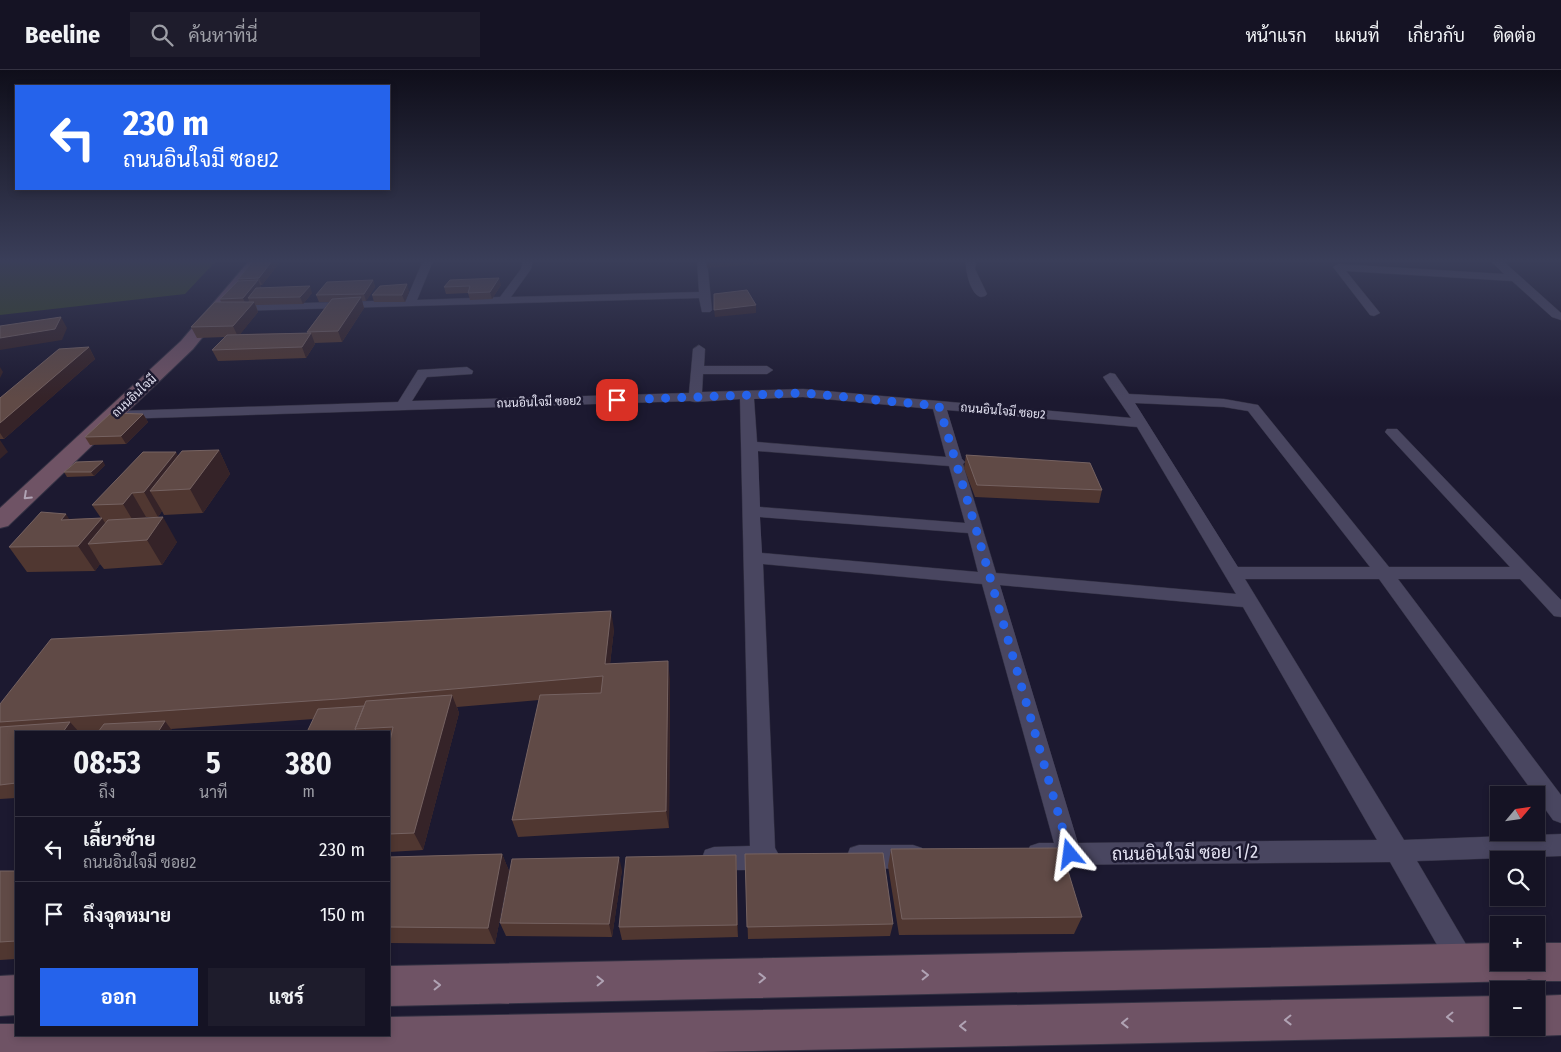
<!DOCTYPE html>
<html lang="th">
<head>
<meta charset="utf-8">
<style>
  :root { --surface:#151324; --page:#1e1c2c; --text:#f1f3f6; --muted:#9d9ea6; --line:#343241; --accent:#2563eb }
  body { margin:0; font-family:"Fira Sans Condensed",Sarabun,sans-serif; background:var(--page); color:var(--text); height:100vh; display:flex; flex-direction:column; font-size:19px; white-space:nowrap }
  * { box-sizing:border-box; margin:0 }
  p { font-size:16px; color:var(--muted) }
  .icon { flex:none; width:28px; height:28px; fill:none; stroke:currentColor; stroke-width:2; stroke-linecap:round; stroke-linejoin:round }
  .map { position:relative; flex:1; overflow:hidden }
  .panel { position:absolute; left:15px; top:661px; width:375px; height:305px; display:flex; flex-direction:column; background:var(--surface); border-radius:0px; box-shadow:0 2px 8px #0003,0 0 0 1px var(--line) }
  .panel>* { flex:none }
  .guide { position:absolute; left:15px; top:15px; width:375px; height:105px; border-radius:0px; box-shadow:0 2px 8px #0003,0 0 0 1px var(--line); background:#2563eb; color:#fff; overflow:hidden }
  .needle { width:32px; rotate:61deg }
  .fabs { position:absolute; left:1490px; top:716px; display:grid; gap:10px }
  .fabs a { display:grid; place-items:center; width:55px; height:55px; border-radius:0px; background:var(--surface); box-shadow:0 2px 8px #0003,0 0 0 1px var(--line); font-size:25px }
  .pin { position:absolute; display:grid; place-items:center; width:42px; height:42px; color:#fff; margin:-21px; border-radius:10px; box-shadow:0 2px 8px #0006 }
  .me { position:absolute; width:55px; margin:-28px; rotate:344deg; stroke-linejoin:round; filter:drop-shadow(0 0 4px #0008) }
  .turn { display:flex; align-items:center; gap:18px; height:105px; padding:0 25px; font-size:22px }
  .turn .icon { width:65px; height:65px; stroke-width:2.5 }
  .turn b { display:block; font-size:35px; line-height:42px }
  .eta { display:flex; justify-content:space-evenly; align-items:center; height:85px; text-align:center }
  .eta b { font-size:30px; font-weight:700; line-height:35px }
  .action { display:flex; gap:10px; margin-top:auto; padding:10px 25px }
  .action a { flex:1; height:58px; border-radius:0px; background:var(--accent); color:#fff; font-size:20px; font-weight:700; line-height:58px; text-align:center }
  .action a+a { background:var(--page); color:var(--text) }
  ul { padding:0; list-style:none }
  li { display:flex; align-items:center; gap:15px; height:65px; padding:0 25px; border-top:1px solid var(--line) }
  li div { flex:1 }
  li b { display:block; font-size:19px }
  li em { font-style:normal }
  header { display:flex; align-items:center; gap:30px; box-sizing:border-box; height:70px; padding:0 25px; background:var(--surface); border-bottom:1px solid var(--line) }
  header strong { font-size:24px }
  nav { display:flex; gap:28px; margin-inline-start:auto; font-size:18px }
  .search { width:350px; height:45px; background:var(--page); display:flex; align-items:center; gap:12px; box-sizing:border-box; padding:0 18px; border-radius:0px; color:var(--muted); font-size:19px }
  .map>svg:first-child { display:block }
</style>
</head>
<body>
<header>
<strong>Beeline</strong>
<div class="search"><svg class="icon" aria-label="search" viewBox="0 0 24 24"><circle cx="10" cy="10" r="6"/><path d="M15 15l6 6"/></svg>ค้นหาที่นี่</div>
<nav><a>หน้าแรก</a><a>แผนที่</a><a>เกี่ยวกับ</a><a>ติดต่อ</a></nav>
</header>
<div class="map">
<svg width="1561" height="982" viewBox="0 0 1561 982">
  <rect width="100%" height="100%" fill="#1c1930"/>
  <path fill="#344320" d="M0,191h216l-31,33 -185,21z"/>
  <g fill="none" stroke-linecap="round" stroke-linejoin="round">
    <defs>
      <path id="street" d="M423,191h10l-16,39 83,-3 21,-28 2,-8h10l-2,8 -20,28 188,-5 -2,-31h10l5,49 -2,2h-8l-3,-14 -465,13 -6,-3 6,-3 172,-5z
        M966,191h10l-1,8 12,25 -2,2 -4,1c-10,-2 -16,-26 -15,-36z
        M1491,191h12l58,52v7l-9,-3 -40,-36 -166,-10 34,42 -6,3 -4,-1 -37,-48 5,-3 166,10z
        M699,275l6,4 -1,17h63l6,4 -6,4h-64l-1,18 101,-3 328,29 -28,-41 7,-4 5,1 14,20 95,5 34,6 131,162h121l-125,-135 2,-3h10l164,171v17l-7,-1 -34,-37h-122l163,216v28l-8,-3 -174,-241h-134l159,261 157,-6v22l-144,5 60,102 -4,10 -10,4 -10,-4 -63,-111 -351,3 -9,-3 -3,-8 3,-8 9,-3h15l-72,-259 -219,-20 12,284 5,9 -3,8c-16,6 -56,7 -72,1l-3,-8 3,-8 9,-3 36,-1 -10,-447 -45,3 -5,-1 -570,18 -7,-4 7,-4 278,-9 20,-32 49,-3 6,4 -1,3 -45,3 -15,24 277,-8 4,-44zM803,327l130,12 13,48 -189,-15 -3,-43zM1135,333l89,4 24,4 122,156h-132zM947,340l190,17 99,167 -240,-21 -33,-109 2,-2 -3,-3zM758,381l191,15 16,57 -205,-16zM760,447l208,16 10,39 -216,-19zM1000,515l243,22 134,233 -299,3z
        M859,775h54l9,3 3,8 -3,8c-16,6 -56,6 -72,0l-3,-8 3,-8z"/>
      <path id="secondary" d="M249,191h15l-71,88 -185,177 -8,2v-20l181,-167z
        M1499,873v19h37v-19h25v38h-25l-7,-2 -7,2 -1133,25v-40z
        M16,905v40l-16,1v-40z
        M1561,925v40l-25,1 -14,-6 -2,-2h16v-32z
        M1499,926v32h16l-2,2 -14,6 -794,16h-705v-28h16v11h373v-18z"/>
    </defs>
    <use href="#street" stroke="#333143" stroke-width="1"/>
    <use href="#secondary" stroke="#333143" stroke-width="2"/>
    <use href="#street" fill="#494660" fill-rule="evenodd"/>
    <use href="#secondary" fill="#6f5365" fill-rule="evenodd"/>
  </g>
  <path fill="#503731" d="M280,192l-18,23h-2l1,2 -1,1 52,5 -9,11 -47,1 2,7 -18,22 67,-1v-1l22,-30h-10l-3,-7 57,-15 2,7 -9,14h-4l2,7 -22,34 -27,1v1l-9,14 -88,3 -6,-11 13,-13 -28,1 -6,-11 30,-25 -1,-3 19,-18 -1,-2z
    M501,215l-9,14 -22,1 -2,-7 -22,1 -2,-7z
    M409,221l-4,11h-31l-2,-7z
    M89,277l6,12 -91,80h-4v-41z
    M143,344l5,8 -22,22 -36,1 -5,-8z
    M219,380l11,24 -27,39 -39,2 -2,-4 -4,6h-12l-1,1 32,24 -15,23 -58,4 -4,-5 -5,7 -68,1 -18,-25 60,-28 32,-1 -9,-13 87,-49z
    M966,385l136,35 -3,13 -124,-6 -11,-29z
    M105,395l-11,11 -27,1 -3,-5z
    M614,559l-4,35 60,15 -1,149 -151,9 -6,-17 27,-120 -82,7 2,6 -36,137 -34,2v-120h-82l7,-13 -143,10 2,3h-157v66l-16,1v-95z
    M891,779l191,68 -8,17 -175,1 -11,-69z
    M502,784l7,17 -14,73 -106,-1v-86z
    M745,784l148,70 -3,12 -142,3z
    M736,785l2,82 -116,3 -3,-13z
    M622,800l-10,67 -106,-1 -6,-13z
    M0,801h16v88l-16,1z"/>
  <path fill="#352328" d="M272,191h7l1,1 -18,23 -3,-7z
    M706,191h44v4l-43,3z
    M753,191h19v2l-19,2z
    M781,191h15l-15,2z
    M499,208l2,7 -9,14 -2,-7z
    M258,210l3,7 -10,11h-3l1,3 -3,4 -3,-7z
    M373,210l2,7 -9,14 -2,-7z
    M407,214l2,7 -4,11 -3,-7z
    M310,216l2,7 -9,11 -3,-7z
    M361,227l3,11 -22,34 -4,-11z
    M254,232l4,10 -20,25 -5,-11z
    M756,235v8l-41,4 -1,-7z
    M61,247l6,11 -5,12 -62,10v-12z
    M311,263l4,11 -9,14 -4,-11z
    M89,277l6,12 -91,80 -4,-6v-10z
    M0,297l3,5 -3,6z
    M143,344l5,8 -22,22 -5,-8z
    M0,370l8,12 -8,7z
    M219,380l11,24 -27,39 -13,-24z
    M176,382l13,23 -39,16 12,20 -4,6 -14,-25z
    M103,391l2,4 -11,11 -3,-4z
    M132,423l14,24 -8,12 -15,-25z
    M66,444l16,25 -21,-19z
    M163,447l14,25 -15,23 -15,-25z
    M102,448l15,24 -29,2 12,20 -5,7 -17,-25z
    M611,541l3,18 -6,52 -3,-17z
    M668,591l2,18 -1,149 -3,-17z
    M452,625l7,18 -36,137 -9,-17z
    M165,651l8,11h-15z
    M70,652l9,10h-16z
    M502,784l7,17 -14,73 -7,-16z
    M736,785l1,13 1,69 -1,-12z
    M619,787l3,13 -10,67 -3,-13z"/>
  <path fill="#604a46" stroke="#756261" d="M253,191h19l-13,17 -21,1z
    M499,208l-9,14 -22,1 2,-7 -26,1 6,-7z
    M258,210l-15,18 -23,1 18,-18z
    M373,210l-9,14 -48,1 11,-13z
    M407,214l-5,11h-30l8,-9z
    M310,216l-10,11 -52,1 8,-10z
    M747,220l9,15 -42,5v-16z
    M361,227l-23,34 -31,1 25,-33z
    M215,232h39l-21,24 -42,1z
    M61,247l-6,12 -55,9v-12z
    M311,263l-9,14 -90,3 15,-15z
    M89,277l-89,76v-25l59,-49z
    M111,343l32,1 -22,22 -36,1z
    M219,380l-29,39 -40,2 32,-40z
    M143,382h33l-32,40 -12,1 -9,11 -31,1z
    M966,385l124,8 12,27 -125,-5z
    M103,391l-12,11h-27l12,-10z
    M41,442l25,2 -5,6 41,-2 -24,28 -69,1z
    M163,447l-16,23 -59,4 20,-24z
    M611,541l-6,53 63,-3 -2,150 -154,9 28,-125 61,-2 2,-17 -265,23 -338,23v-18l51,-65z
    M452,625l-38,138 -25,1v-88l4,-19 -38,2 11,-28z
    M364,636l-9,23 2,3h-50l11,-23z
    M165,651l-7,11h-60l6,-8z
    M70,652l-7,10h-47v51l-16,2v-58z
    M1061,778l21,69 -180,2 -11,-70z
    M883,783l10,71 -146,3 -2,-73z
    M502,784l-14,74 -99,-1v-70z
    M736,785l1,70 -118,2 7,-70z
    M619,787l-10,67 -109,-1 12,-64z
    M0,801h16v70l-16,1z"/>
  <defs><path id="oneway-chevron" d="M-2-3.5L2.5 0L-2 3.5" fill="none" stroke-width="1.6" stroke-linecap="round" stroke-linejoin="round" transform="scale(1.25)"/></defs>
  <g stroke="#b0a3b4">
    <use href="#oneway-chevron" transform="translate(27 426) rotate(137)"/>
    <use href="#oneway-chevron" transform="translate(925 905) rotate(-1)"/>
    <use href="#oneway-chevron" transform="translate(762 908) rotate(-1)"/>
    <use href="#oneway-chevron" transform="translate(600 911) rotate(-1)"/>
    <use href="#oneway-chevron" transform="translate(437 915) rotate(-1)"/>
    <use href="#oneway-chevron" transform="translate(1450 947) rotate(179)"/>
    <use href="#oneway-chevron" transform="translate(1288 950) rotate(179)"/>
    <use href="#oneway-chevron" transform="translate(1125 953) rotate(179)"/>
    <use href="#oneway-chevron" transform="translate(963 956) rotate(179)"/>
  </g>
  <linearGradient id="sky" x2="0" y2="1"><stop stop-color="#0f0e1a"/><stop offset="0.58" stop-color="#3a3e59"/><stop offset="1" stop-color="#3a3e59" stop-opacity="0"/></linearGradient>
  <rect width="1561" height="329" fill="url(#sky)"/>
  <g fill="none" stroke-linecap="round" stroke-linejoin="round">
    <path stroke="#2563eb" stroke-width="9" stroke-dasharray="0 16.2" d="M617,330l186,-7 136,13 37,123 94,325"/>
  </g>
  <g text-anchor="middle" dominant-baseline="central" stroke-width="5" stroke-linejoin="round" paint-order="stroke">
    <g font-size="12" fill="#e5e4f4" stroke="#1c1930">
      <text transform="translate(134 326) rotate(-43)">ถนนอินใจมี</text>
      <text transform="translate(539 332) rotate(-2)">ถนนอินใจมี ซอย2</text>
      <text transform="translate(1003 341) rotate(5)">ถนนอินใจมี ซอย2</text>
    </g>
    <g font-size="18" fill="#e5e4f4" stroke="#1c1930">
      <text transform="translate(1185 783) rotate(-1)">ถนนอินใจมี ซอย 1/2</text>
    </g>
  </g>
</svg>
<div class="fabs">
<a><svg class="needle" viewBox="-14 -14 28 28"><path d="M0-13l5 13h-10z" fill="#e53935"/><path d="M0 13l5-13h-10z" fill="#9d9ea6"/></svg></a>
<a><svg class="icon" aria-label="search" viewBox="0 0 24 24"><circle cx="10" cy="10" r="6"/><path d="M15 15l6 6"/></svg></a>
<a>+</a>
<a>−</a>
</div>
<div class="pin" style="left:617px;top:330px;background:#d93025"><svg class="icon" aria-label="arrive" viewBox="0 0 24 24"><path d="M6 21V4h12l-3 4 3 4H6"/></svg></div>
<svg class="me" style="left:1070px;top:784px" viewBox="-20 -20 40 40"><path d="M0-17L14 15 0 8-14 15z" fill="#2563eb" stroke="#fff" stroke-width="4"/></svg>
<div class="guide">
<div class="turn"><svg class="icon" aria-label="left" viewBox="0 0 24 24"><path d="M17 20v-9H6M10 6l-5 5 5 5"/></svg><div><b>230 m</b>ถนนอินใจมี ซอย2</div></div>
</div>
<section class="panel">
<div class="eta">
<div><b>08:53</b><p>ถึง</p></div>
<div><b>5</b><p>นาที</p></div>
<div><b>380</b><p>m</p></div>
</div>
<ul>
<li><svg class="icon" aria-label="left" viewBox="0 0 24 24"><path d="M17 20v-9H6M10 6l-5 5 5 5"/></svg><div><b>เลี้ยวซ้าย</b><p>ถนนอินใจมี ซอย2</p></div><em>230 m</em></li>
<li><svg class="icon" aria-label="arrive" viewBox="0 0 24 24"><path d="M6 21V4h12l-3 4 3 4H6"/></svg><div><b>ถึงจุดหมาย</b></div><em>150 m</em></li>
</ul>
<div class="action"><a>ออก</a><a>แชร์</a></div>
</section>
</div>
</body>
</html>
